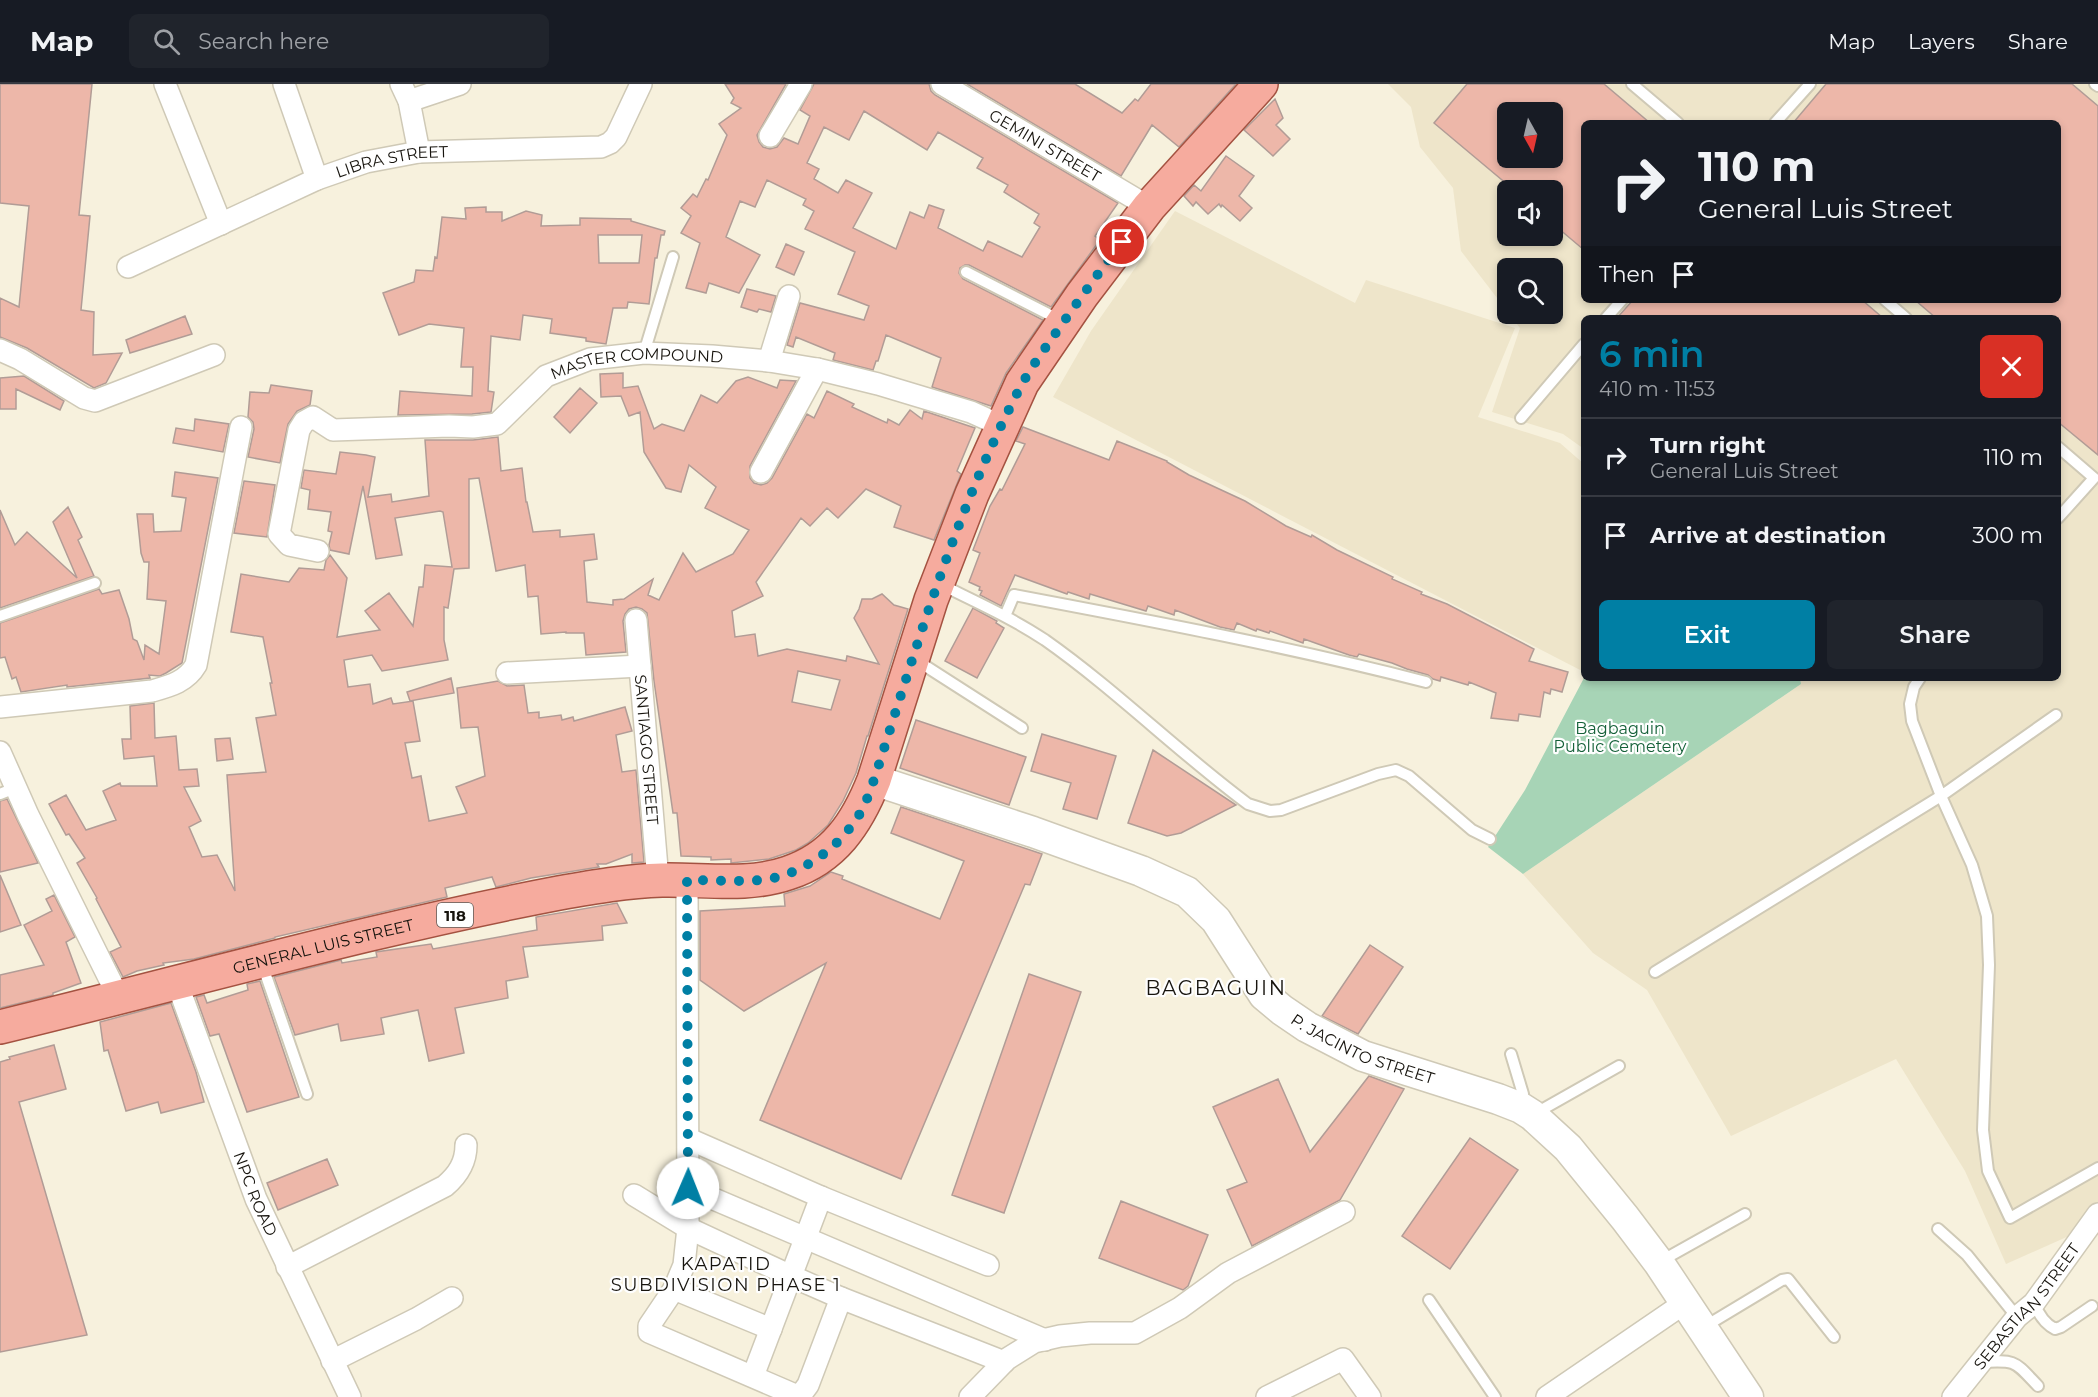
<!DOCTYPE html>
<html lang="en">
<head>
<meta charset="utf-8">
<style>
  :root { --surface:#171b24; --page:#20242c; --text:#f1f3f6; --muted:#9ea1a6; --line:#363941; --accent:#007fa4 }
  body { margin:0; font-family:Montserrat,sans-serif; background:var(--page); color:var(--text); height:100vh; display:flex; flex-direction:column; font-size:22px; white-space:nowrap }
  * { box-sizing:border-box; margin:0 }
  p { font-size:20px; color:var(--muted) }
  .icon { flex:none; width:33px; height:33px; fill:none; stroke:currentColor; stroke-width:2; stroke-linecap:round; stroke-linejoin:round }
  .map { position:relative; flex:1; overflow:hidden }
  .side { position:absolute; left:1581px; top:231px; width:480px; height:366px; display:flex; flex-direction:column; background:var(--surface); border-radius:9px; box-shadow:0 3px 9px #0003 }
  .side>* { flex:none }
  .hud { position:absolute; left:1581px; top:36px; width:480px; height:183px; border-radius:9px; box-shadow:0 3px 9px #0003; background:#171b24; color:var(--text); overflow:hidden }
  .needle { width:39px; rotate:172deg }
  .fabs { position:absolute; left:1497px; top:18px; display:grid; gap:12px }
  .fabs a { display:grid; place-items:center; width:66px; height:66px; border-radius:9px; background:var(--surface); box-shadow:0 3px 9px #0003; font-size:30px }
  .pin { position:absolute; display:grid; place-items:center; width:51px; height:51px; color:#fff; margin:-26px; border:3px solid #fff; border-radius:50%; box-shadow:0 2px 6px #0007 }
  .me { position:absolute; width:66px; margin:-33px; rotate:1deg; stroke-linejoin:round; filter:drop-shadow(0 0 4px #0008) }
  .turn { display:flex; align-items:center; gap:21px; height:126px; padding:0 18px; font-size:27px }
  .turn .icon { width:78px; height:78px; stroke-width:2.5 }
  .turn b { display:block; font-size:42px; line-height:51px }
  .then { display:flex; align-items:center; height:57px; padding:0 18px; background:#0003; gap:12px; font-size:22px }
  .round { display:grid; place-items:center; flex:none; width:63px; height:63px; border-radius:9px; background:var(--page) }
  .overview { display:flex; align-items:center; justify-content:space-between; height:102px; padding:0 18px }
  h1 { font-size:36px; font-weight:600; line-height:45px; color:var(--accent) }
  .button { display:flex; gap:12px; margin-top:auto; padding:12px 18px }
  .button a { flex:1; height:69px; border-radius:9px; background:var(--accent); color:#fff; font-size:24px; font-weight:600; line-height:69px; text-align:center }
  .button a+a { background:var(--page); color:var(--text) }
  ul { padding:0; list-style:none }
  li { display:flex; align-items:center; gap:18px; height:78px; padding:0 18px; border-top:2px solid var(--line) }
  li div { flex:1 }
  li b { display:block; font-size:22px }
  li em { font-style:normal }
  header { display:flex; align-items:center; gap:36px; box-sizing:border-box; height:84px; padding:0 30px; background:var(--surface); border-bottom:2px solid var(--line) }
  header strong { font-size:28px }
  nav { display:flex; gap:33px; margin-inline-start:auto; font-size:21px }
  .search { width:420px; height:54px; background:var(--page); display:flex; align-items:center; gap:15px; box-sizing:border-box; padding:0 21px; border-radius:9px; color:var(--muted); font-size:22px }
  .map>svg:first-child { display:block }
</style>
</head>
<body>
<header>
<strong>Map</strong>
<div class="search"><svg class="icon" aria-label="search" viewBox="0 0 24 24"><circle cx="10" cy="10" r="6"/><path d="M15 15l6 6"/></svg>Search here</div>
<nav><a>Map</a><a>Layers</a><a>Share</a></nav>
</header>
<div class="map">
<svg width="2098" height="1313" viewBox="0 0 2098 1313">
  <rect width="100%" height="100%" fill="#f7f1dd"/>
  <path fill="#eee5ca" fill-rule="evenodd" d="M1388,0h710v1120l-18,27 -74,33 -41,-93 -69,-112 -165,77 -84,-146 -54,-37 -70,-79 278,-190 -1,-6h258v-360h-474v131l-21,-15 -71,-22 28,-84 -11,-14h43v-46h-44l-1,43 -46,-60 -8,-63 -33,-41 -9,-40zM1508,28h44v46h-44zM1584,39h474v177h-474zM1508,106h44v46h-44z
    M1175,127l180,92 11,-23 149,48 -37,89 82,26 24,21v208l-531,-275 38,-66z"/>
  <path fill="#a7d4b6" d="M1584,594h216l1,6 -278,190 -35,-27 37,-57z"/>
  <path fill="#edb7a9" stroke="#b19c96" stroke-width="1.5" fill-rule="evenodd" d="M0,0h92l-13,131 11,1 -9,94 13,2 -1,43 29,-2 -16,30 -12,5 -67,-40 -27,-11v-39l19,9 10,-101 -29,-3z
    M725,0h61l-29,51 2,7 4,5 7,2 7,-2 7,-9 14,6 12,-28 -10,-6 14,-26h115l2,7 4,4 183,108 -23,33 5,4 -49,67 -82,-42h-4l-5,3 -1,5 4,6 80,41 -37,53 -15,33 -59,-19 9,-29 -55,-23 -8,26h-2l-3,9 -40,-10 2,-7 -39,-16 -3,10 -6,-2 13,-42 64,17 5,-14 -31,-12 17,-42 -50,-23 9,-18 -11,-6 3,-6 -39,-19 -12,27 -15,-6 -14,36 34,18 -21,38 -30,-10 -3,10 -20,-5 14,-45 -19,-10 10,-17 -10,-8 12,-14 4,3 9,-18 2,1 19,-45 -8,-11 22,-16 -10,-5 3,-5zM864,27l63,39 11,-18 45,26 -6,10 31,17 -4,7 35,22 -5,9 6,4 -18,30 -34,-16 -5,10 -45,-23 6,-18 -15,-5 -5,13 -14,-6 -14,37 -43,-21 19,-35 -26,-13 -8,13 -24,-14 5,-10 -12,-6 17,-36 25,13z
    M967,0h108l47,29 13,-14 3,2 13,-17h85l-57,63 -27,-22 -31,51z
    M1467,0h137l46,39h-66v127l-32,-27v-33h-38l-80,-67zM1508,28h44v46h-44z
    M1826,0h246l26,22v349l-40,-33v-104h-122l-21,-18h143v-177h-265z
    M1275,15l8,19 -7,7 14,14 -17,17 -29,-26z
    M1226,72l28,20 -15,20 13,12 -12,13 -18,-16 -1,2 -2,-3 -11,10 -12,-12 -3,4 -9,-10 10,-11 7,6z
    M486,123v5h16v9l24,-10 16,4 -1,11 39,-1v-7l51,1v2l34,10 -1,4h-3l-4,23h-2l-6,46 -21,-2 -1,6h-14l-7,36 -20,-3v-3l-36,-5 2,-14 -29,-4 -3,25 -29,-4 -3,55 6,1 -3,20 -19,2 -74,1 2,-24 72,5 1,-29h-12l3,-39 -35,-4 -30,11 -16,-42 31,-11 2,-12 17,1 2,-14 2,1 5,-41 24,2 -1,-11zM598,151h44l-3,28h-40z
    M786,160l18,8 -10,23 -18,-8z
    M747,205l29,7 -5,16 -12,-3 -2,3 -16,-5z
    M1633,216h229l21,18h-266z
    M185,232l7,18 -62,19 -4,-13z
    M623,289v15l15,-2 16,43 8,-5 22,7 17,-36 16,8 19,-22 12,-4 29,11 3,-8 16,1 -46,85v12l4,5 7,2 6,-2 5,-5 35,-64 7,4 13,-27 27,13 -2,3 35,16 1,-4 11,6 11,-15 12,9 2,-8 51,17 -18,43 4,3 -27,66 -40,-13 7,-21 -35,-17 -28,29 -11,-10 -17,18 -9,-8 -45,64 7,14 -31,15 3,26 20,-3 3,22 29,-7 59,12 1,-5 32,8 -25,-46 5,-9 3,-10h10l10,-5 12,11 14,4 -40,127h-1l-11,37 -13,28 -15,24 -20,18 -12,7 -27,9 -38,4v-4l-20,1v-3l-30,-1 -4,-43h-4l-19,-132 -7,-68 -5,-4 -6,-2 -7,2 -4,5 -2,7 3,31 -40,3 -2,-22h-18v-1l-25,2 -3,-38 -10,1 -3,-32 -29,6 -17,-93 -10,1v89l-15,1 -6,39 -4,-1v33l4,20 -66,11 -10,-16 -28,5 4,27 22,-3 3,20 18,-6 2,6 20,-3 7,40 -15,2 7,35 9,-2 8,45 38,-8 -11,-26 29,-11 -7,-49 -17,1 -4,-40 41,-7 9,5 17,-1 4,28 11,-1v6l22,-3 1,5 11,-3 1,4 51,-14 7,24 -16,4 6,37 14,-2 8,92 -12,1v-9l-26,10h-9l2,3 -68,11 -35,9 -4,-10 -47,11 2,9 -172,40v1l-81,21 -31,4 1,2 -27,6 -14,6 -13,-25 11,-5 -25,-48 1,-1 -20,-35 8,-5 -16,-24 -3,1 -17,-31 17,-9 20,35 30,-10 -13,-29 17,-8 1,3h36l-3,-30 -30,3 -2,-20h9l-1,-33 24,-3 1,35 21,-2 3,34 18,-1 2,17 -15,1 17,34 -12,6 13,30 15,-2 18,36 -8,-116 39,-3 -10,-54 20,-3 -6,-32h2l-9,-46 -32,-5 10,-58 48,8 10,-14 25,2 2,-10 4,-5 17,23 -10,59 43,-7 -15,-19 24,-18 24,33 6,-39h4l2,-22 27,2 -9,-55 -3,-1 -45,7 7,37 -26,4 -13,-73 -14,68 -19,-4 -1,-5 3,-13 -4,-1 3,-19 -23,-3 2,-19 -9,-2 3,-18 32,4 4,-22 26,3 9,2 -7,40 23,-3 1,8 37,-6 -4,-56h48l25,-3 3,34 21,-3 4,34h1l6,30 27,-2v7l34,-3 3,25 -13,2 3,41 26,3v-5l11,-1 29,-20 -5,16 11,5 24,-47 13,19 37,-18 16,-24 -44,-22 11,-21 -27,-22 -8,27 -15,-4 -22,-36 -4,-40 -11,4 -8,-20 -20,1 -1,-23zM798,587l42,9 -9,30 -39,-8z
    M24,292l40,25 -4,9 -44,-21v20h-16v-31z
    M271,301l41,6 -2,14 -13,6 -9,13 -8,39 -32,-6 6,-28 -1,-7 -5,-5 2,-25 19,1z
    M580,304l17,15 -27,30 -16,-16z
    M195,335l34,5 -6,28 -50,-9 3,-15 18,3z
    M1023,343l86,33 8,-19 50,20v1l22,13 56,26 41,25 25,11 1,-2 25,15 56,27 -1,2 30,13 -1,2 26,10 87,45 -5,12 39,11 -6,20 -11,-3 -1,5 -6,-2 -4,25 -21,-3 -1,7 -27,-3 5,-25 -27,-11 -1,3 -27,-8 -1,4 -7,-2 -5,-4 -21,-6 -15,-6 -33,-9 -2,3 -8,-2 -45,-16 -1,4 -33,-12 -1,2 -12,-4 -1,2 -19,-8 -3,7 -14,-3 -45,-17 -1,5 -26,-9 -2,5 -56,-17 -1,5 -21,-7 -1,2 -52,-19 -14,31 -21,-11 2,-4 -3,-1 1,-3 -11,-5 11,-29 -7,-3 17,-44 10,-17 2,1 23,-46 -9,-3z
    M175,388l43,6 -36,185 -16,10 -6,3 -11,-1 1,3 -83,9v-2l-46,7 -5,-15 -4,2 -7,-22 -5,1v-35l99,-34 3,5 17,-4 10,29 4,20 4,2 7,19 1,-15 14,9 7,-53 -19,-2 2,-37h-5l-3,-9 -4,-39h16l1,18 27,-1 5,-33 -14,-2z
    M244,397l31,4 -8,52 -33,-4z
    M68,423l14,30 -4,3 16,36 -94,32v-98l15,35 12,-13 50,46 -24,-56z
    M973,524l24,13 -1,2 8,5 -27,50 -32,-17z
    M451,594l3,15 -44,8 -3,-9z
    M916,636l110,37 -17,48 -109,-37z
    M1042,650l74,22 -19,63 -34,-10 8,-26 -40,-12z
    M230,654l3,21 -16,2 -2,-22z
    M1153,666l83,55 -55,28 -14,3 -39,-13z
    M7,715l31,64 -38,9v-71z
    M901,723l141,47 -12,31 -5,-1 -124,295 -141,-59 66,-157 -82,48 -44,-31v-69l85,-5 -1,-12 26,-8 21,-14 12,4 -1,3 98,40 24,-58 -73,-28z
    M0,791l21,50 -21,7z
    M54,811l21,42 -9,5 15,41 -28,10v2l-53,13v-33l44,-10 -20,-40 28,-14 -6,-12z
    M617,819l10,20 -25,3 1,14 -80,7 5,30 -22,4 2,17 -53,10 9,45 -35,8 -11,-51 -37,8 3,16 -43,7 -3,-17 -43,11 -21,-58 67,-17 1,3 35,-6 -1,-5 55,-8 2,5 104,-19 -1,-13z
    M1370,861l33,22 -45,67 -36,-18z
    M1029,890l52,18 -77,221 -52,-18z
    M260,897l39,116 -52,15 -28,-78 -9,2 -14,-39 8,-2 3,8 41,-13 -1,-6z
    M171,919l25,69 8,30 -43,11 -3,-11 -32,9 -18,-61 -4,1 -4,-29z
    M54,961l12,44 -47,13 68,233 -87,17v-290l10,-3 -1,-2z
    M1369,992l35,13 -64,111 -88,46 -25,-56 20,-8 -34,-75 65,-28 32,73z
    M1470,1054l48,32 -68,99 -48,-33z
    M327,1075l11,26 -60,25 -11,-27z
    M1121,1117l87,34 -20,51 -5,4 -84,-32z"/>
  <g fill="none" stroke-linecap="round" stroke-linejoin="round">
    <defs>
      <path id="lane" d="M1632,0l46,39
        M2095,0l3,2
        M1775,39l35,-39
        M966,188l96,49
        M1885,216l21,18
        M1606,234l16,-18
        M644,269l29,-96
        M1521,334l63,-74
        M2058,363l36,31 -36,40
        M940,500c36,18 72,34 105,56 71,50 133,112 203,164l22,7 11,-1 97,-36 18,-4 13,6 63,54 18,9
        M0,532l95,-33
        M1005,532l9,-21c138,26 276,52 412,87
        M916,576l106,68
        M1920,594l-6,9 -4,17 2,17 29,75 31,69 15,51 2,49 -6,165 5,41 22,47 88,-50
        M0,710l15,-6
        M262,880l45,130
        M1655,888l286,-176 115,-81
        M1511,970l12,40 -1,12
        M1536,1029l83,-47
        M1938,1145l29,26 50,62
        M1661,1177l84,-47
        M1429,1216l66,97
        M2034,1219c4,10 11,21 21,26l6,-2 31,-21
        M1704,1243l78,-47 6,-1 46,58
        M1982,1278c35,-2 32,-1 56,24"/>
      <g id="street">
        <path d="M165,0l56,140"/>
        <path d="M284,0l33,95"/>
        <path d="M401,0l8,17 10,51"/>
        <path id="s1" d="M942,0l207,123"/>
        <path d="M409,17l51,-17"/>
        <path d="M770,52l31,-52"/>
        <path id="s2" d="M128,183l189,-88 49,-17 53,-10 182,-5 9,-4 6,-6 25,-53"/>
        <path d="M0,266l20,9 64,39 11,3 119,-46"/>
        <path d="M769,277l20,-65"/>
        <path d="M761,388l56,-103"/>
        <path id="s3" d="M318,467l-29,-6 -10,-11 20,-104 5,-8 9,-5 20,13 116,-4 24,1 24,-3 49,-48 44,-17 54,-6 68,3 57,5 48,8 61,15 93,28 31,14"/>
        <path id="s4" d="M636,536l22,260"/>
        <path d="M507,589l133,-7"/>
        <path d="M0,623l152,-16c18,-5 34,-9 44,-26l45,-238"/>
        <path d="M0,668l28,63 91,183"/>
        <path d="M687,796l1,348 -4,37 -10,24 -25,37v6l146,63 7,-2 6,-8 33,-87"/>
        <path id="s5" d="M177,899l79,216 94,198"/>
        <path d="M689,1055l132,58 167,68"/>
        <path d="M688,1104l357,152"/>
        <path d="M634,1111l54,33 103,48 50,22 163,64"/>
        <path d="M287,1183l158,-81c13,-11 21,-23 21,-41"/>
        <path d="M674,1205l97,40"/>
        <path d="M332,1277l84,-42 36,-21"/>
        <path d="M753,1292l68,-179"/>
        <path d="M970,1313l37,-38 27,-17 26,-6 30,-3h45l45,-25 48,-35 116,-61"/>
        <path d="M1267,1313l76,-38 27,38"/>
        <path d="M1547,1313l139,-95"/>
        <path id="s6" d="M1953,1313l64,-80 17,-14 64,-89"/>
      </g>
      <g id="secondary">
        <path id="s7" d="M874,696l159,52 108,39 46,21 29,28 48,75 18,15 25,17 56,29 135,43 23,9 11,7 36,33 57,70 34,45 89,134"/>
      </g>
      <g id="primary">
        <path id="s8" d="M0,943c186,-45 371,-98 559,-134 34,-6 68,-12 103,-13 41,-1 86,7 126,-7 46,-15 69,-50 86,-93l57,-180 41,-106 50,-111 60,-88 67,-88 112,-123"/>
      </g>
    </defs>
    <use href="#lane" stroke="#cfc9b6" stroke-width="14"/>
    <use href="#street" stroke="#cfc9b6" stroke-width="24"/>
    <use href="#secondary" stroke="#cfc9b6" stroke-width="33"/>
    <use href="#primary" stroke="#a45241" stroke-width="36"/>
    <use href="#lane" stroke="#fff" stroke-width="10"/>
    <use href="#street" stroke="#fff" stroke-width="21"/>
    <use href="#secondary" stroke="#fff" stroke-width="30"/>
    <use href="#primary" stroke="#f6ab9e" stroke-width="33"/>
  </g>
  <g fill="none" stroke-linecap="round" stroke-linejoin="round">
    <path stroke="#007fa4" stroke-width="10" stroke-dasharray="0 18" d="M688,1104l-1,-308c25,0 50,2 75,0 41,-5 79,-33 100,-70 5,-9 8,-20 12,-30 43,-134 82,-271 148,-396 10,-18 22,-34 33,-50 22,-31 44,-62 67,-92"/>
  </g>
  <g text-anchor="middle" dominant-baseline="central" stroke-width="4.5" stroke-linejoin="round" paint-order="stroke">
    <rect fill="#fefefe" stroke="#5c5a56" stroke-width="1.5" x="437" y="819" width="36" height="24" rx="4.5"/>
    <g font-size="15" font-weight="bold" fill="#17140e">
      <text x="455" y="831">118</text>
    </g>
    <g font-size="16" fill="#17140e" stroke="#fefefe">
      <text stroke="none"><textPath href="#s1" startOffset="120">GEMINI STREET</textPath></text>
      <text stroke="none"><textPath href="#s2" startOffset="286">LIBRA STREET</textPath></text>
      <text stroke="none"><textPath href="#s3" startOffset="520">MASTER COMPOUND</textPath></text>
      <text stroke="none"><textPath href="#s4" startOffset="130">SANTIAGO STREET</textPath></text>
      <text stroke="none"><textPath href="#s8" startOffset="333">GENERAL LUIS STREET</textPath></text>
      <text stroke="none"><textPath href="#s7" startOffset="576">P. JACINTO STREET</textPath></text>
      <text stroke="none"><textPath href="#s5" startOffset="225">NPC ROAD</textPath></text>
      <text stroke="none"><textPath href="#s6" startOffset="117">SEBASTIAN STREET</textPath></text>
    </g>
    <g font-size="16" fill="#146038" stroke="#fefefe">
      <text x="1620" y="644">Bagbaguin<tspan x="1620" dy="18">Public Cemetery</tspan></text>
    </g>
    <g font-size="18" letter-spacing="1.5" fill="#17140e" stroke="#fefefe">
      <text x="726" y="1180">KAPATID<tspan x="726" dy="21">SUBDIVISION PHASE 1</tspan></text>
    </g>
    <g font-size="20" letter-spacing="1.5" fill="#17140e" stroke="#fefefe">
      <text x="1216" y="904">BAGBAGUIN</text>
    </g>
  </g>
</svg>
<div class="fabs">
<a><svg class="needle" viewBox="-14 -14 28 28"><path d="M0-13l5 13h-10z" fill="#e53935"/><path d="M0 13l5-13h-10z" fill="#9ea1a6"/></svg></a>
<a><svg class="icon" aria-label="sound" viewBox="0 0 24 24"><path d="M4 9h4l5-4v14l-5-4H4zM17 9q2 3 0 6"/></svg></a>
<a><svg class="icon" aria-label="search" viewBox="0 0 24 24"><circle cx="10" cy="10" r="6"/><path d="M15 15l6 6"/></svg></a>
</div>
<div class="pin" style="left:1122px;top:158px;background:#d93025"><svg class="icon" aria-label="arrive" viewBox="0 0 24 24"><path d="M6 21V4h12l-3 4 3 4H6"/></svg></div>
<svg class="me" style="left:688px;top:1104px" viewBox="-20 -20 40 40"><circle r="19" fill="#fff"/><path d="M0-13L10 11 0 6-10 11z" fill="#007fa4"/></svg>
<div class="hud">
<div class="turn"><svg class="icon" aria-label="right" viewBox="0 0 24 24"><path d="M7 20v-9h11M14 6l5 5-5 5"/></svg><div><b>110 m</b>General Luis Street</div></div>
<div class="then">Then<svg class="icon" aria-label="arrive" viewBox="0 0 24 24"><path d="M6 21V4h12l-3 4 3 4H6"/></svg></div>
</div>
<section class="side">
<div class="overview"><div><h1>6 min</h1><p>410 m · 11:53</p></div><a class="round" style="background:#d93025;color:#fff"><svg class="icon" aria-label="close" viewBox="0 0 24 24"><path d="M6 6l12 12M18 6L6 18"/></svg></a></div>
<ul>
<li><svg class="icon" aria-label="right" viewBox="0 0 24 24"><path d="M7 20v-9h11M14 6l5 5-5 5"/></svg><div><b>Turn right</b><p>General Luis Street</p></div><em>110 m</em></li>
<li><svg class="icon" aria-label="arrive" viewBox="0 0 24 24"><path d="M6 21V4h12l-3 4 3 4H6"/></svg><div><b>Arrive at destination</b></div><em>300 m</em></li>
</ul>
<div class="button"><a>Exit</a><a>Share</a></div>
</section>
</div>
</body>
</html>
